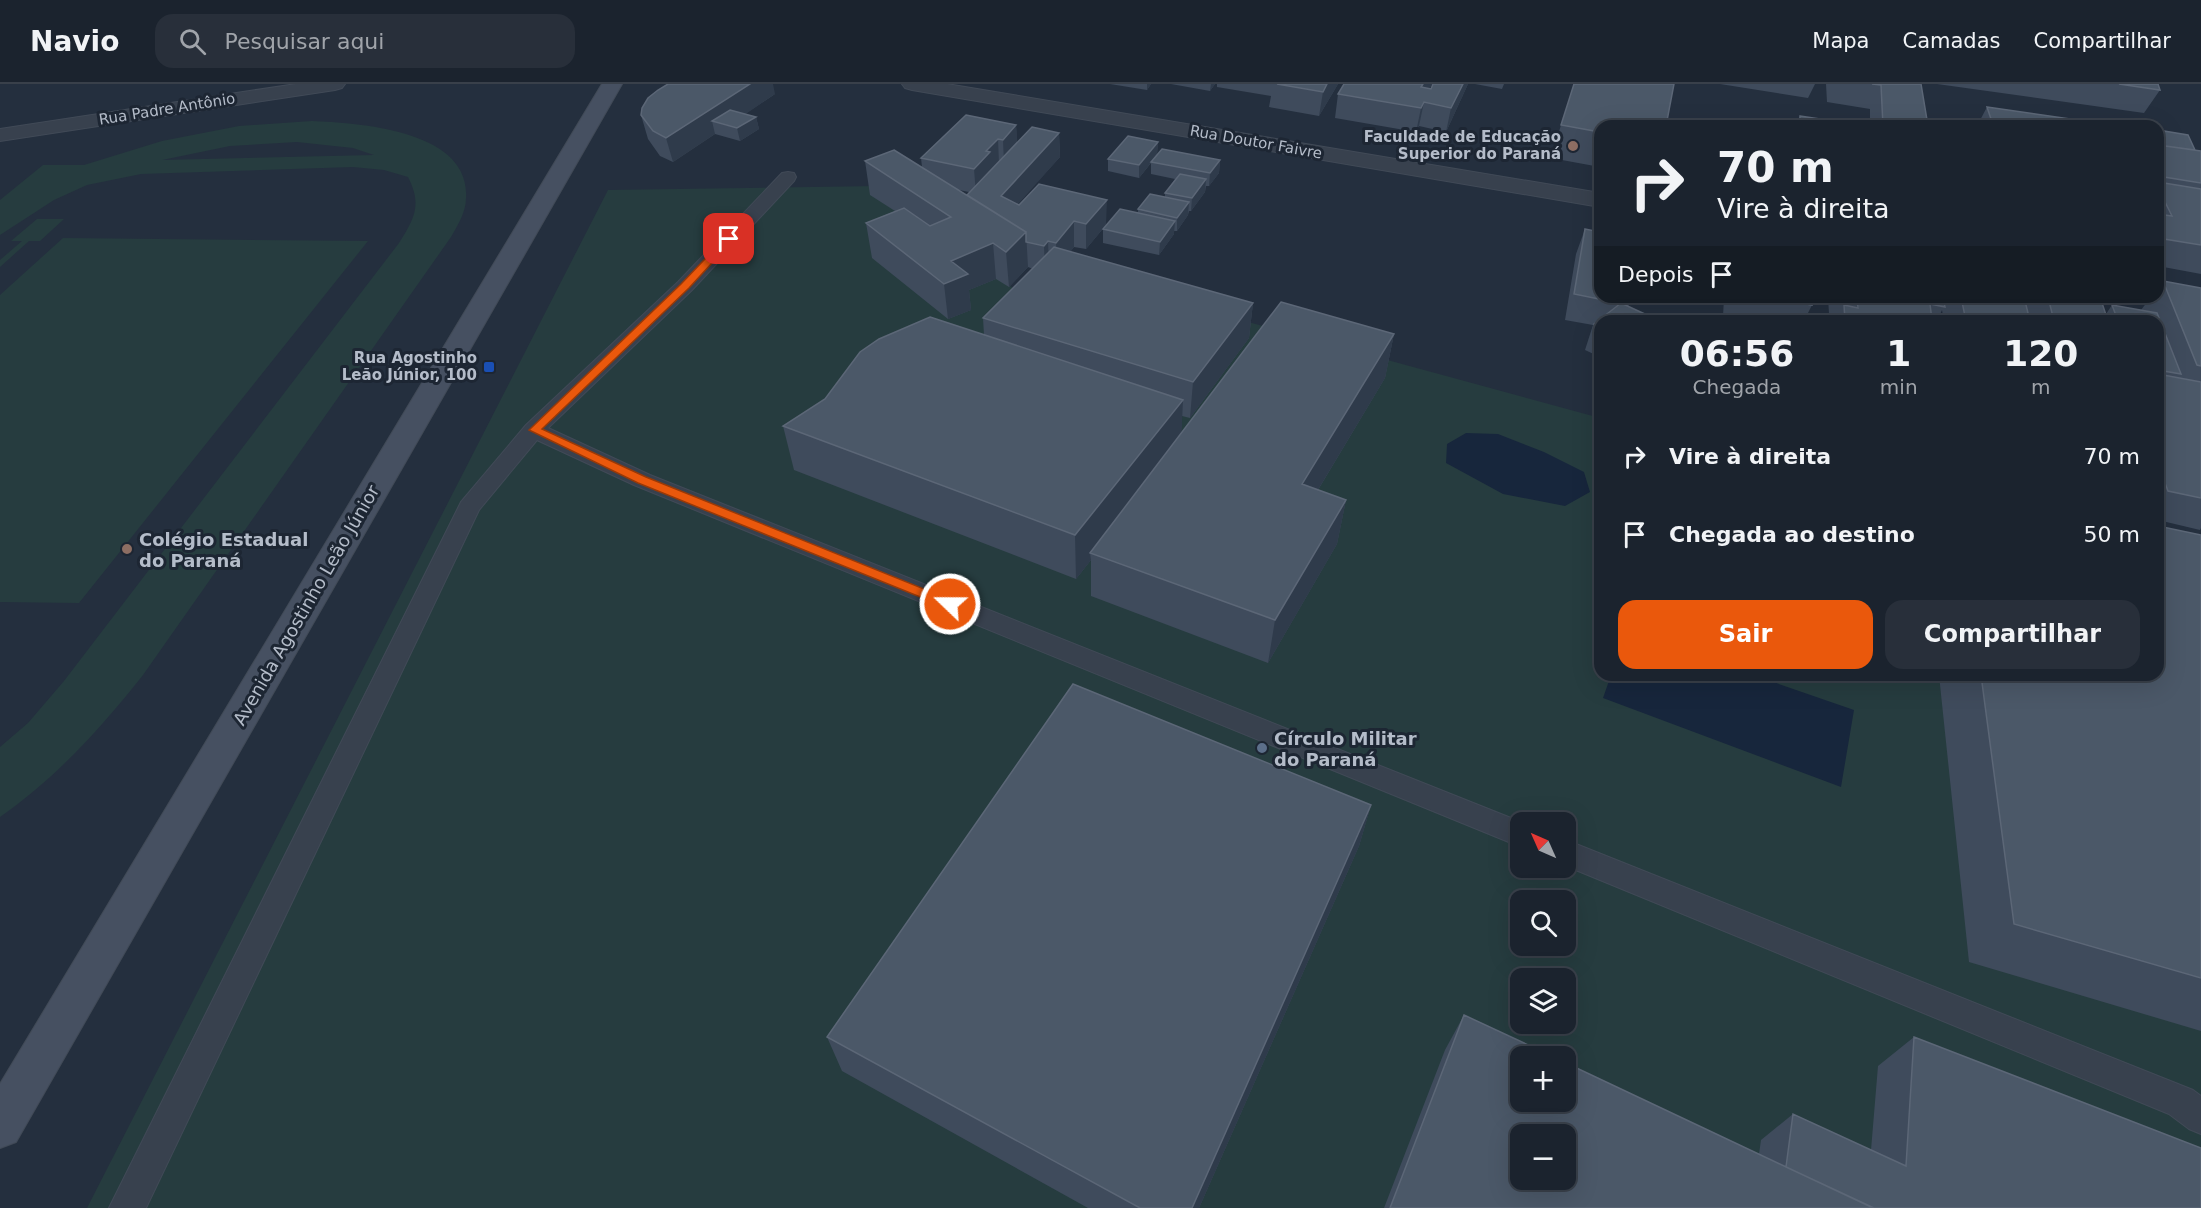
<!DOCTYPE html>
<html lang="pt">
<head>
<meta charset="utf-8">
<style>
  :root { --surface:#1b232e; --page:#282f3a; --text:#f1f3f6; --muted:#a0a4aa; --line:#39404a; --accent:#ea580c }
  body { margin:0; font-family:"DejaVu Sans",sans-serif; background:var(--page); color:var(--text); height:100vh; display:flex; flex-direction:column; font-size:22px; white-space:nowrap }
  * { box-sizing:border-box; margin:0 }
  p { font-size:20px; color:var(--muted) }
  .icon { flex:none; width:33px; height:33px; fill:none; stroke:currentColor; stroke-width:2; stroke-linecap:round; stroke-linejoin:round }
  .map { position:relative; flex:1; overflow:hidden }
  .drawer { position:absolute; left:1594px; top:231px; width:570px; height:366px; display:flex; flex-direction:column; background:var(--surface); border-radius:18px; box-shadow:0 6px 24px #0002,0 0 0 2px var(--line) }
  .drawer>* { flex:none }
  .guide { position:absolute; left:1594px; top:36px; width:570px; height:183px; border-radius:18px; box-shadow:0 6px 24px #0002,0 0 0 2px var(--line); background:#1b232e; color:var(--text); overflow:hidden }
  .needle { width:39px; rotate:315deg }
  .tools { position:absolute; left:1510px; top:728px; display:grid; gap:12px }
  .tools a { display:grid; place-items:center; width:66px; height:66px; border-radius:12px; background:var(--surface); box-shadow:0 6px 24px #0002,0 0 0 2px var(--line); font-size:30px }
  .pin { position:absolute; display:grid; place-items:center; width:51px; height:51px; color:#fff; margin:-26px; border-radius:12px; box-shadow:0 3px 9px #0006 }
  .me { position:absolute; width:66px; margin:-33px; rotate:292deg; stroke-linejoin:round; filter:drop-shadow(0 0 4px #0008) }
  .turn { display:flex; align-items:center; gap:21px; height:126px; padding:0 24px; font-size:27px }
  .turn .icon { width:78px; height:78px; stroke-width:2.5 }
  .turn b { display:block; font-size:42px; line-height:51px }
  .then { display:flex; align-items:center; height:57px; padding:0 24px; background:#0003; gap:12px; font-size:22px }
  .eta { display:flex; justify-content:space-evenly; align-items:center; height:102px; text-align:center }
  .eta b { font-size:36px; font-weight:800; line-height:42px }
  .button { display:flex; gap:12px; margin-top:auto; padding:12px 24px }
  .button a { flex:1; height:69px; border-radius:18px; background:var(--accent); color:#fff; font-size:24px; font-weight:800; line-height:69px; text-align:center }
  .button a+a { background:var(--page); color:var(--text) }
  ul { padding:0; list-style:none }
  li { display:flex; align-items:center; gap:18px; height:78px; padding:0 24px }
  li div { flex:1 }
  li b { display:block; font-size:22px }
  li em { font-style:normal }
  header { display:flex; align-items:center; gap:36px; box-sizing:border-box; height:84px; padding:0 30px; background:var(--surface); border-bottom:2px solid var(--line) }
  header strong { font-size:28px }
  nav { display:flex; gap:33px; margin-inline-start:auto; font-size:21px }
  .search { width:420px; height:54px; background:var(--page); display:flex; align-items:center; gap:15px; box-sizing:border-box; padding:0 21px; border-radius:18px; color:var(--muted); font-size:22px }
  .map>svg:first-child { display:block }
</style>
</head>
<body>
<header>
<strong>Navio</strong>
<div class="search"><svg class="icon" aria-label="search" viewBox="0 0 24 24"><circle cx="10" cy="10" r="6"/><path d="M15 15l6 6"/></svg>Pesquisar aqui</div>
<nav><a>Mapa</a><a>Camadas</a><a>Compartilhar</a></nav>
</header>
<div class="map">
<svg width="2201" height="1124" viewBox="0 0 2201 1124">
  <rect width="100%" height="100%" fill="#242f3e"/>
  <path fill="#263c3f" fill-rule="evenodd" d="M312,37c46,2 159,9 154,77 0,14 -8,27 -15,39l-308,438c-41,52 -87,103 -143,142v-70l28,-24 36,-42 335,-438c16,-25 23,-39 9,-66l-24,-7 -31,-3 -212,7 -54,11 -33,15 -54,35v-35l43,-35h41l78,-24 77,-15zM297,58l56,6 21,7 -212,5 68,-14z
    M879,102l143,109 25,-28 553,151v257h558l43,-94v627h-2114l521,-1018zM1521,738h45v45h-45zM1521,816h45v45h-45zM1521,894h45v45h-45zM1521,972h45v45h-45zM1521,1050h45v45h-45z
    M37,135h27l-24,22h-11l-29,26v-7l22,-19h-11z
    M63,154l305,3 -289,362 -79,-1v-307z"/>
  <path fill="#17263c" d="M1466,349l32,1 46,18 40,20 6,20 -25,14 -62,-12 -57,-31 1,-19z
    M1611,591h142l101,35 -13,77 -238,-89z"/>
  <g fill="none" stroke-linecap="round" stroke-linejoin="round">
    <defs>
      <path id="service" d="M788,88l6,1 2,4 -2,4 -102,109 -144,138 102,47 871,347v25l-887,-362 -97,-45 -58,70 -333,698h-37l352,-706 65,-77 152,-143 104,-109z
        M1566,756l627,250 8,6v38l-12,-5 -20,-15 -603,-248z"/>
      <path id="minor" d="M296,0h49l-3,4 -7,2 -335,51v-12z"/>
      <path id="tertiary" d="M902,0h45l653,109v14l-688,-117 -7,-2z"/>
      <path id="secondary" d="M602,0h20l-606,1058 -16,6v-64z"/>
    </defs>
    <use href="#service" stroke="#414a57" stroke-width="2"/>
    <use href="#minor" stroke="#414a57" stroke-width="2"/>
    <use href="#tertiary" stroke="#414a57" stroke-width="2"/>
    <use href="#secondary" stroke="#414a57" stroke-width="2"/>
    <use href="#service" fill="#38414e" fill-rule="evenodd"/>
    <use href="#minor" fill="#38414e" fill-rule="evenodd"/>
    <use href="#tertiary" fill="#38414e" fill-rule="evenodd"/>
    <use href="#secondary" fill="#465061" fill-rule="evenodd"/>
  </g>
  <path fill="#3f4b5c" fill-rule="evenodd" d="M1110,0h41l-4,6z
    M1171,0h44l-5,7z
    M1217,0h121l-19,32 -50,-9 2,-11 -54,-9z
    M1432,0l-3,5 39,-5 -22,48 -27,-6 -3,6 -81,-14 3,-24z
    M1475,0h29l-2,5z
    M1720,0h95l-7,14z
    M1826,0h95l7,42h-58v-17l-43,-7z
    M1937,0h221l2,6 -16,23z
    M775,10l-30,20 11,3 3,12 -19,12 -25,-7 -42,28 -13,-6 -12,-17 -7,-24z
    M1987,23l132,19h-142z
    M1800,32l67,10h-72z
    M1016,41l1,18 42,-10 1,24 -43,47 89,21 -20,24 -12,-2 -4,5 183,51 -4,35 -59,80 -8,-2 -1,17 213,-99 -9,44 -67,112 28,10 -9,44 -69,119 -177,-67v-36l-15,19 -282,-109 -11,-44 201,-91 -1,-17 50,-49 -5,-2 -19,20 -13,-8 -27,11 2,20 -23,9 -76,-61 -6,-35 29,-12 -25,-16 -5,-34 57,6 -1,-9zM959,106l10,2 -2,3z
    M1561,41l39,1v41l-49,-9z
    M2158,46l37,20 6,1v123l-43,-8z
    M1158,58l-1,12 63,6 -1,13 -10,13h-3l-1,6 -14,19h-2l-1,4 -11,16h-3v3l-15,21 -56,-12v-14l35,-16v-4l27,-12v-4l10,-14 -24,-5v-11l-12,15 -31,-7v-12z
    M1600,129v84h32l-4,10 -28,14v36l-15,-7 8,-25 -28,-5 11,-66 9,-25 10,2z
    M2163,197l38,7v240l-1,2 -42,-10v-199h-214l-2,-11 -5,11h-101l3,-5 -10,-2 -1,-17h196l1,6 4,-6h71l6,17 6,-9 29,5 10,-13h7v-10z
    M1724,213h88v8l-8,16h-58l-23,-4z
    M2201,451v496l-232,-69 -30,-287h219z
    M1371,721l-12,41 -160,362h-111l-246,-137 -15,-34z
    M1464,931l295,139 2,-14 32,-26 78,36 7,-84 36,-29 287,171h-817l61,-158z"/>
  <path fill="#2f3b4b" d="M750,0h23l2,10 -47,32 -16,-5 3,13 -42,28 -7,-24z
    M1147,0h4l-4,6z
    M1211,0h4l-5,7z
    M1327,0h11l-19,32 4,-24z
    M1423,0h9l-14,24 3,-21z
    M1463,0h5l-22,48 5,-24z
    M1424,18l-5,24 -3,6 5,-24z
    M756,33l3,12 -19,12 -3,-13z
    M1016,41l2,24 -14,15 -1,-24z
    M1059,49l1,24 -57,64 -2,-25z
    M998,55l1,25 -23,30 -2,-25 12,-18z
    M1158,58l-1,13 -18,23v-13z
    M1220,76l-1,13 -10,13 1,-13z
    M1206,95l-1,13 -14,19 1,-13z
    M1107,116l-1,25 -20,24v-25z
    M1189,118l-1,13 -11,16v-13z
    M1074,137v26l-17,22 -1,-26z
    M1175,137l-1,13 -15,21 1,-13z
    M1026,148l2,35 -19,20 -3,-35z
    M1048,157l1,26 -4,5 -1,-26z
    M993,159l3,36 -27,11 2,20 -23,9 -4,-35 7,-23z
    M1253,219l-4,35 -59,80 3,-36z
    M1394,250l-9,44 -90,150 7,-44z
    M1183,316l-2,44 -91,109 1,7 -15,19 -1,-44z
    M1346,416l-9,44 -69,119 7,-43z
    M1371,721l-12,41 -160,362h-7z"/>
  <path fill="#4b5868" stroke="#5c6777" stroke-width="1.5" fill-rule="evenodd" d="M668,0h82l-84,54 -13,-7 -12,-16 1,-7 6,-10 10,-8z
    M1277,0h50l-4,8z
    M1344,0h79l-2,3 10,2 2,-5h30l-12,24 -27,-6 -3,6 -83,-14z
    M1574,0h100l-8,42h-66v6l-39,-7z
    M1872,0h49l7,42h-45l-2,-41z
    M2119,0h39l2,6z
    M1987,23l132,19h-81l-47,-7z
    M730,26l26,7 -19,11 -25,-7z
    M966,31l50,10 -13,15 -5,-1 -12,12 4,1 -16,17 -53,-11z
    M1800,32l67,10h-67z
    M1032,43l27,6 -58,63 18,9 20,-21 68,16 -21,24 -12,-3 -18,22 -8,-2 -4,5 -18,-4v-10l-59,-37z
    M2158,46l30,5 7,15 -37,-5z
    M1128,52l30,6 -19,23 -31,-6z
    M2158,61l43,6v32l-43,-7z
    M1162,65l58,11 -10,13 -59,-11z
    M894,66l132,82 -20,20 -13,-9 -42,18 17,13 -24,10 -78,-61 38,-15 26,18 21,-9 -86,-56z
    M1180,90l26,5 -14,19 -27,-5z
    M2158,98l43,7v56l-43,-7v-24l14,2 -9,-18 -5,-1z
    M1150,110l39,8 -12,16 -39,-9z
    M1120,125l55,12 -15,21 -57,-13z
    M1585,145l15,3v65h15l-1,5 -40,-8z
    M1054,163l199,56 -60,79 -210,-64z
    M2163,197l38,7v78l-4,-1z
    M1768,213h44v8z
    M1857,213h86l2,10 -15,-3 2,16 5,1h-92l-1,-16 14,3z
    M1961,213h63l6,24h-64z
    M2048,213h52l8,24h-54z
    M1281,218l113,32 -92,150 44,16 -71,120 -185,-67z
    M1621,219l39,18h-60v6l-6,-3z
    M2112,221l45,8 24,61 -23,-4v-49h-40z
    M930,233l253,83 -108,135 -292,-109 42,-27 35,-47 19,-13z
    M2158,290l43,8v116l-33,-7 -10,-27z
    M2158,442l43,9v443l-187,-54 -33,-249h177z
    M1073,600l298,121 -179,403h-52l-313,-171z
    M1464,931l88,41h-31v45h45v-38l307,145h-483zM1521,1050h45v45h-45z
    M1914,953l287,111v60h-327l-88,-41 7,-53 113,52z"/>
  <path fill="#ea580c" stroke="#983908" stroke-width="1.5" d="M726,153l8,2 -45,49 -147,141 104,48 308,124 2,3 -2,3h-9l-307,-124 -109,-53 152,-146z"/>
  <g fill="#8d6e63" stroke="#1d2633" stroke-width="2">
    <circle cx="1573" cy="62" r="6"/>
    <circle cx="127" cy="465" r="6"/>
  </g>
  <rect fill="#1a4fb4" stroke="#1d2633" stroke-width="2" x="483" y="277" width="12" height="12" rx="3"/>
  <circle fill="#5c6f8a" stroke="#1d2633" stroke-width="2" cx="1262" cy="664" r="6"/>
  <g text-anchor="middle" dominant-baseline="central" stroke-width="6" stroke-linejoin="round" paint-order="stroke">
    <g font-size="15" fill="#b4bcc9" stroke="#1d2633">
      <text transform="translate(167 25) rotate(-9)">Rua Padre Antônio</text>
      <text transform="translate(1256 58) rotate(10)">Rua Doutor Faivre</text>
    </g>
    <g font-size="15" font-weight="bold" fill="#b4bcc9" stroke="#1d2633" text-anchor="end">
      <text x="1561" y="53">Faculdade de Educação<tspan x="1561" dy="17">Superior do Paraná</tspan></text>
      <text x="477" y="274">Rua Agostinho<tspan x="477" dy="17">Leão Júnior, 100</tspan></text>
    </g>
    <g font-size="18" font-weight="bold" fill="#b4bcc9" stroke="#1d2633" text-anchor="start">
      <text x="139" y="455">Colégio Estadual<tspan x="139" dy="21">do Paraná</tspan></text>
      <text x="1274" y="654">Círculo Militar<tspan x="1274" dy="21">do Paraná</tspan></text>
    </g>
    <g font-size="18" fill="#b4bcc9" stroke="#1d2633">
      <text transform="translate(306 521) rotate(-60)">Avenida Agostinho Leão Júnior</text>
    </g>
  </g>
</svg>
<div class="tools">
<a><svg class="needle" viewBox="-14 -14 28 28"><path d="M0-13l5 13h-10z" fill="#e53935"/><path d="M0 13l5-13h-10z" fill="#a0a4aa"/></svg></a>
<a><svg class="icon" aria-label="search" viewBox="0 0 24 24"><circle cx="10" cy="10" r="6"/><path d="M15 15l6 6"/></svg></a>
<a><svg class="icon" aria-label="layers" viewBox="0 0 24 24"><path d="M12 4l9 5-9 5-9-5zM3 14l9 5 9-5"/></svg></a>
<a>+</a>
<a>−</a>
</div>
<div class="pin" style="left:729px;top:155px;background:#d93025"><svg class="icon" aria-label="arrive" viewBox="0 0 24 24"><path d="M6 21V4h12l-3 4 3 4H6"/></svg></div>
<svg class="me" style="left:950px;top:520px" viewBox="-20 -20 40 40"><circle r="17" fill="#ea580c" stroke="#fff" stroke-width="3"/><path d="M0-11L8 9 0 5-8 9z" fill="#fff"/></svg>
<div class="guide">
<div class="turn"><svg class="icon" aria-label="right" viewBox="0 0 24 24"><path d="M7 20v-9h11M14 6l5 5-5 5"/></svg><div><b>70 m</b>Vire à direita</div></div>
<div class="then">Depois<svg class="icon" aria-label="arrive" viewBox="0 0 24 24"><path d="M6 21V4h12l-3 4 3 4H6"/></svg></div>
</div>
<section class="drawer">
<div class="eta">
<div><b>06:56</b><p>Chegada</p></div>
<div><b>1</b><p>min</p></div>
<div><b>120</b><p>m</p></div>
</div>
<ul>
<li><svg class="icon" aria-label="right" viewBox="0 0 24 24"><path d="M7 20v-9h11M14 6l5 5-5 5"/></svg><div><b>Vire à direita</b></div><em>70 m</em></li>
<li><svg class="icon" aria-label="arrive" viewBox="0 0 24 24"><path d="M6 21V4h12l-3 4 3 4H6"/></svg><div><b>Chegada ao destino</b></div><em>50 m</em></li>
</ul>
<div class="button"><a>Sair</a><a>Compartilhar</a></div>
</section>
</div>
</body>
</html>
